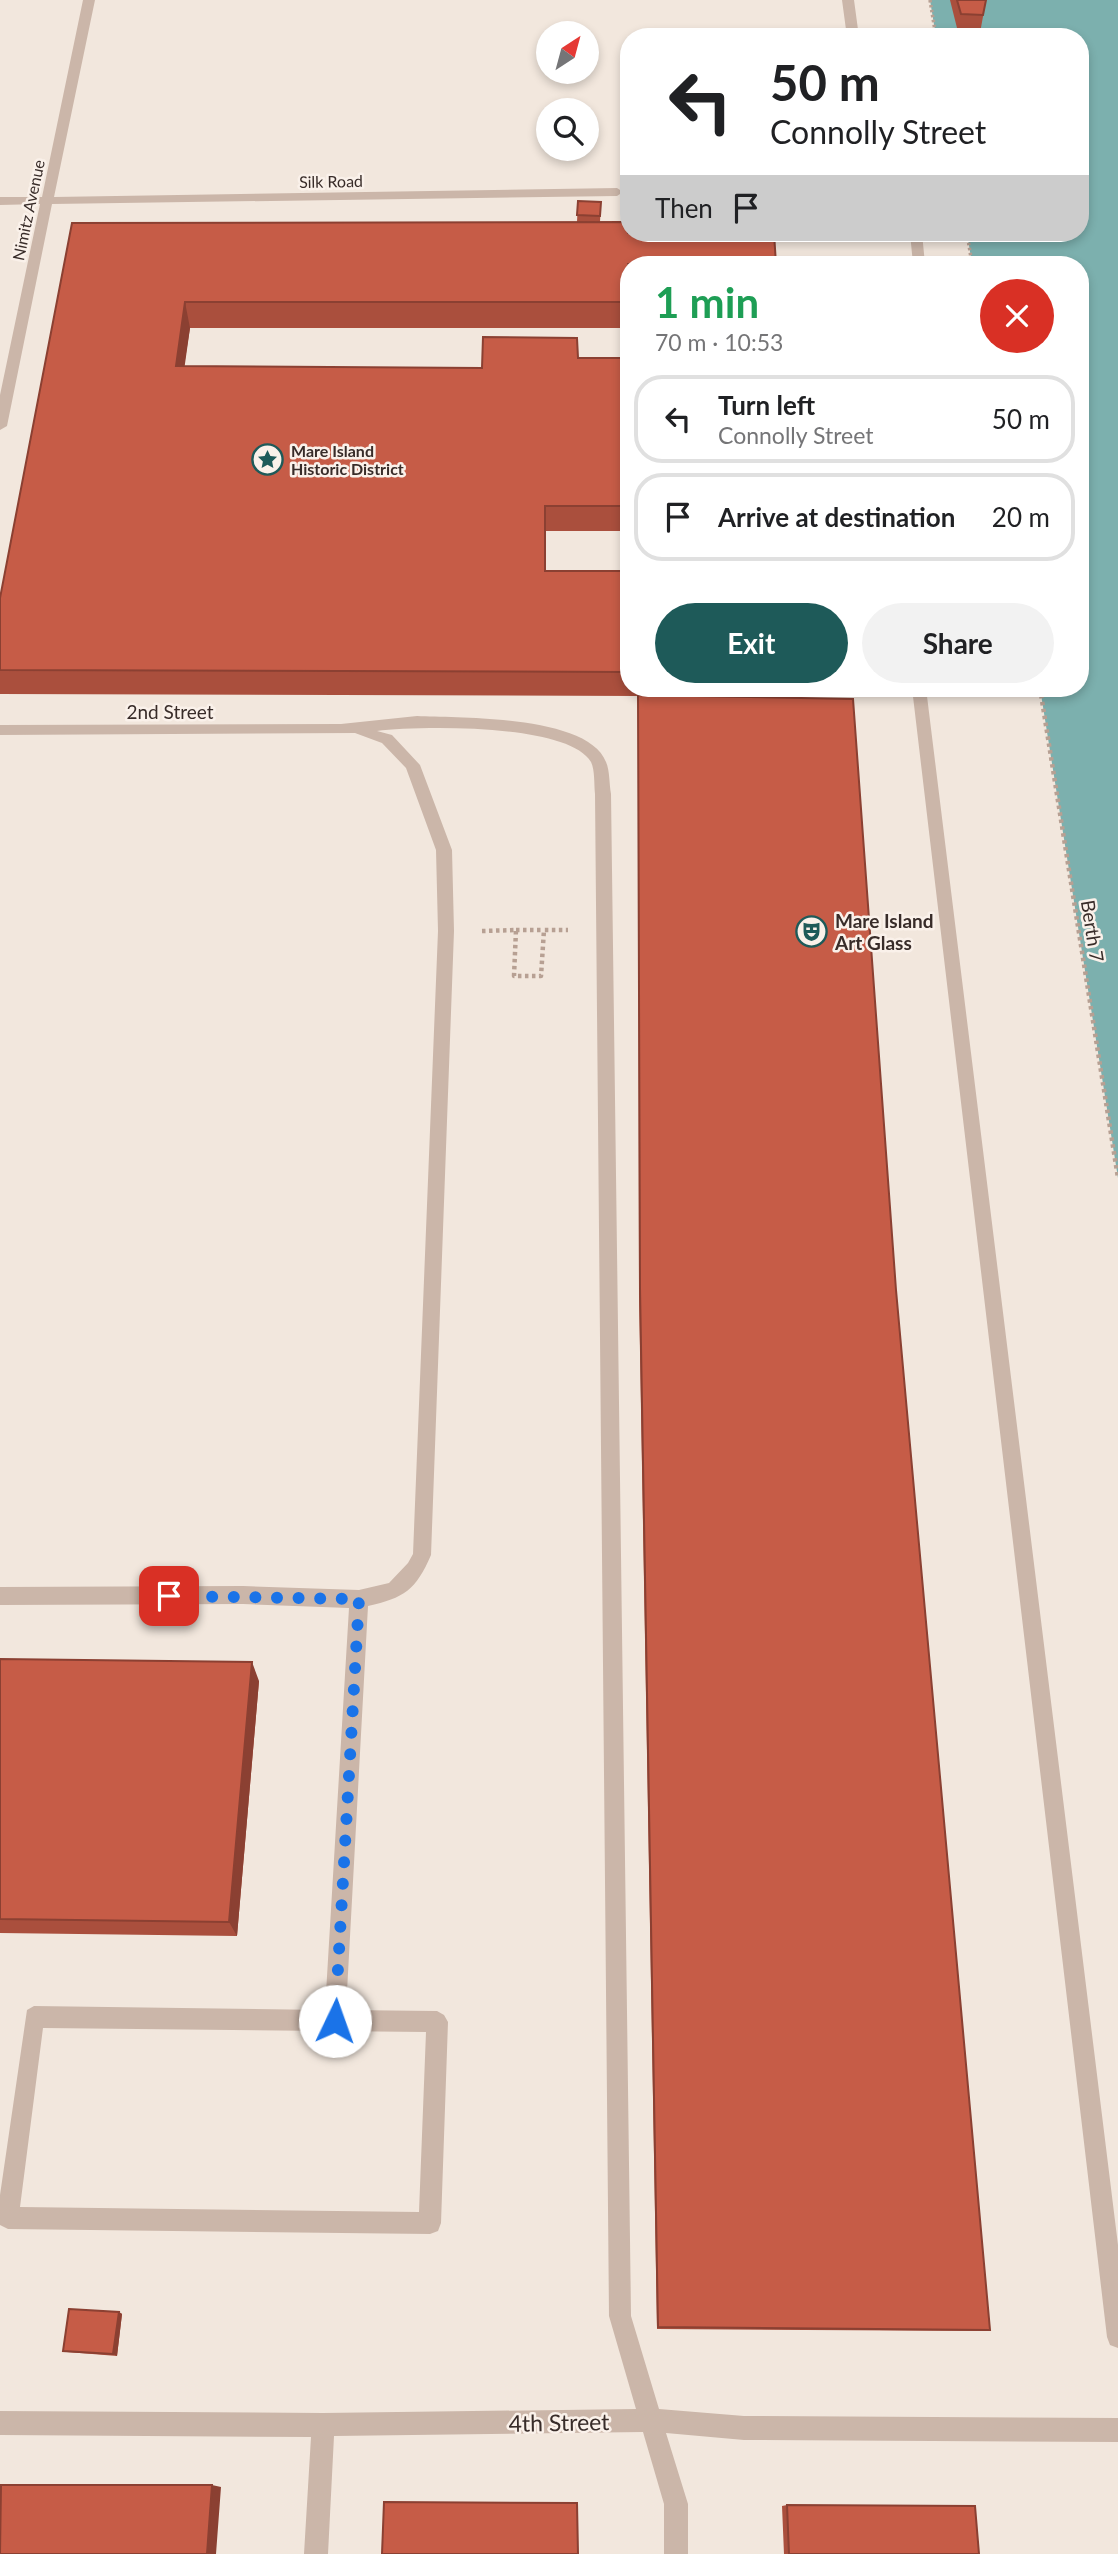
<!DOCTYPE html>
<html lang="en">
<head>
<meta charset="utf-8">
<style>
  :root { --surface:#fff; --page:#f2f2f2; --text:#202124; --muted:#757577; --line:#e0e0e0; --accent:#1e5a59 }
  body { margin:0; font-family:Lato,sans-serif; background:var(--page); color:var(--text); height:100vh; display:flex; flex-direction:column; font-size:26px; white-space:nowrap }
  * { box-sizing:border-box; margin:0 }
  p { font-size:23px; color:var(--muted) }
  .icon { flex:none; width:38px; height:38px; fill:none; stroke:currentColor; stroke-width:2; stroke-linecap:round; stroke-linejoin:round }
  .map { position:relative; flex:1; overflow:hidden }
  .drawer { position:absolute; left:620px; top:256px; width:469px; height:441px; display:flex; flex-direction:column; background:var(--surface); border-radius:28px; box-shadow:0 4px 10px #0003 }
  .drawer>* { flex:none }
  .banner { position:absolute; left:620px; top:28px; width:469px; height:214px; border-radius:28px; box-shadow:0 4px 10px #0003; background:#fff; color:var(--text); overflow:hidden }
  .needle { width:46px; rotate:36deg }
  .fabs { position:absolute; left:536px; top:21px; display:grid; gap:14px }
  .fabs a { display:grid; place-items:center; width:63px; height:63px; border-radius:50%; background:var(--surface); box-shadow:0 4px 10px #0003; font-size:35px }
  .pin { position:absolute; display:grid; place-items:center; width:60px; height:60px; color:#fff; margin:-30px; border-radius:14px; box-shadow:0 4px 10px #0006 }
  .me { position:absolute; width:77px; margin:-38px; rotate:3deg; stroke-linejoin:round; filter:drop-shadow(0 0 5px #0008) }
  .turn { display:flex; align-items:center; gap:24px; height:147px; padding:0 35px; font-size:32px }
  .turn .icon { width:91px; height:91px; stroke-width:2.5 }
  .turn b { display:block; font-size:49px; line-height:60px }
  .then { display:flex; align-items:center; height:66px; padding:0 35px; background:#0003; gap:14px; font-size:26px }
  .round { display:grid; place-items:center; flex:none; width:74px; height:74px; border-radius:37px; background:var(--page) }
  .summary { display:flex; align-items:center; justify-content:space-between; height:119px; padding:0 35px }
  h1 { font-size:42px; font-weight:700; line-height:52px; color:#1e9e55 }
  .primary-button { display:flex; gap:14px; margin-top:auto; padding:14px 35px }
  .primary-button a { flex:1; height:80px; border-radius:42px; background:var(--accent); color:#fff; font-size:28px; font-weight:700; line-height:80px; text-align:center }
  .primary-button a+a { background:var(--page); color:var(--text) }
  ul { padding:0; list-style:none }
  li { display:flex; align-items:center; gap:21px; height:88px; margin:0 14px 10px; padding:0 21px; border:4px solid var(--line); border-radius:28px }
  li div { flex:1 }
  li b { display:block; font-size:26px }
  li em { font-style:normal }
  .map>svg:first-child { display:block }
</style>
</head>
<body>
<div class="map">
<svg width="1118" height="2554" viewBox="0 0 1118 2554">
  <rect width="100%" height="100%" fill="#f2e7dd"/>
  <path fill="#7cb0ae" d="M930,0h188v1178l-78,-490h40v-424h-108l-5,-31h113v-196h-144z"/>
  <g fill="none" stroke-linecap="round" stroke-linejoin="round">
    <path stroke="#b7a093" stroke-width="3.5" stroke-dasharray="2.5 2.5" stroke-linecap="butt" d="M930,0l6,37
      M967,233l5,31"/>
    <path stroke="#b7a093" stroke-width="4.5" stroke-dasharray="3.5 3.5" stroke-linecap="butt" d="M1040,688l78,490
      M516,930h28
      M482,931l34,-1 -2,46h27l3,-46h24"/>
    <path fill="#cbb6a9" fill-rule="evenodd" d="M83,0h12l-41,197 563,-9 6,4 -6,4 -565,8 -45,222 -7,4v-35l40,-191 -40,1v-8h42z
      M842,0h12l5,37h-12z
      M910,233h12l3,31h-12z
      M912,688h14l192,1557v103l-8,-3 -3,-8z
      M417,716c43,2 171,-1 189,46 4,9 3,22 5,32l20,1522 28,93 85,7 374,2v24l-374,-2 -78,-7 22,71v50h-24v-50l-21,-72 -309,4 -6,118h-24l7,-117 -311,-2v-24l323,2 313,-4 -27,-93 -14,-1522c-1,-9 0,-24 -4,-32 -23,-39 -172,-36 -214,-31l15,4 28,30 32,85 2,81 -23,624c-15,35 -27,43 -63,51l-22,404 91,1 7,4 4,7 -7,201 -3,8 -8,3 -422,-5 -8,-4v-30l27,-185 7,-4 291,4 24,-402 -106,-4 -243,1v-18l243,-1 116,4 30,-7 19,-20 5,-9 25,-623 -2,-81 -30,-82 -24,-25 -27,-10 -355,2v-10l341,-1zM43,2028l383,4 -7,180 -399,-5z"/>
  </g>
  <path fill="#aa4f3d" d="M950,0h36l-6,33 -22,-1z
    M578,201l23,1 -1,20 28,42v64h-438l-6,38 298,2 96,-10h50v173h-82l-1,40h83v117h206l-1,9h-95l158,593 94,1040 -4,1 -329,-2 -18,-1034 -1,-599 -638,-2v-96l72,-375 505,-1z
    M0,1659l259,22 -22,255 -237,-3z
    M119,2312l3,2 -5,42 -50,-4 -4,-1z
    M787,2505l192,49h-195l-2,-48z"/>
  <path fill="#8b4032" d="M185,302l5,26 -9,64 -5,-26z
    M252,1662l7,19 -22,255 -8,-14z
    M119,2312l3,2 -5,42 -4,-2z
    M212,2485l9,2 -5,67h-9z"/>
  <path fill="#c65c47" stroke="#8b4032" stroke-width="2" d="M957,0h29l-3,15 -22,-1z
    M578,201l23,1 -1,14 -23,-1z
    M628,222v11h146l2,31h-148v38h-443l-9,64 306,2 1,-31 94,1 1,20h50v148h-83v65h83v101l-628,-2v-72l72,-375z
    M638,695l215,4 43,591 94,1040 -332,-3 -18,-1039z
    M0,1659l252,3 -23,260 -229,-3z
    M69,2309l50,3 -6,42 -50,-3z
    M1,2485h211l-5,69h-207z
    M384,2502l193,1 1,51h-196z
    M787,2505l188,1 4,48h-190z"/>
  <g fill="none" stroke-linecap="round" stroke-linejoin="round">
    <path stroke="#1a73e8" stroke-width="12" stroke-dasharray="0 21.6" d="M169,1596l190,3 -24,422"/>
  </g>
  <defs>
    <symbol id="sight-ring" viewBox="-11 -11 22 22"><circle r="9.5" fill="#faf1ea" stroke="#1e5a59" stroke-width="1.5"/><path d="M0-6L1.8-2.2L6-1.7L2.9 1.2L3.7 5.4L0 3.3L-3.7 5.4L-2.9 1.2L-6-1.7L-1.8-2.2Z" fill="#1e5a59"/></symbol>
    <symbol id="theatre-ring" viewBox="-11 -11 22 22"><circle r="9.5" fill="#faf1ea" stroke="#1e5a59" stroke-width="1.5"/><path d="M-5-5.5Q0-4 5-5.5V0Q5 5 0 6Q-5 5-5 0ZM-3.3-2.5H-1v1.5H-3.3ZM1-2.5H3.3v1.5H1ZM-2.8 1Q0 5.5 2.8 1Z" fill="#1e5a59"/></symbol>
  </defs>
  <g fill-rule="evenodd">
    <use href="#sight-ring" x="250" y="442" width="35" height="35"/>
    <use href="#theatre-ring" x="794" y="914" width="35" height="35"/>
  </g>
  <g text-anchor="middle" dominant-baseline="central" stroke-width="5" stroke-linejoin="round" paint-order="stroke">
    <g font-size="16" fill="#382c29" stroke="#faf1ea">
      <text transform="translate(331 181) rotate(-1)">Silk Road</text>
      <text transform="translate(28 210) rotate(-78)">Nimitz Avenue</text>
    </g>
    <g font-size="16" font-weight="bold" fill="#382c29" stroke="#faf1ea" text-anchor="start">
      <text x="291" y="450">Mare Island<tspan x="291" dy="18">Historic District</tspan></text>
    </g>
    <g font-size="19" fill="#382c29" stroke="#faf1ea">
      <text x="170" y="711">2nd Street</text>
      <text transform="translate(1093 931) rotate(81)">Berth 7</text>
    </g>
    <g font-size="19" font-weight="bold" fill="#382c29" stroke="#faf1ea" text-anchor="start">
      <text x="835" y="920">Mare Island<tspan x="835" dy="22">Art Glass</tspan></text>
    </g>
    <g font-size="23" fill="#382c29" stroke="#faf1ea">
      <text transform="translate(559 2422) rotate(-1)">4th Street</text>
    </g>
  </g>
</svg>
<div class="fabs">
<a><svg class="needle" viewBox="-14 -14 28 28"><path d="M0-13l5 13h-10z" fill="#e53935"/><path d="M0 13l5-13h-10z" fill="#757577"/></svg></a>
<a><svg class="icon" aria-label="search" viewBox="0 0 24 24"><circle cx="10" cy="10" r="6"/><path d="M15 15l6 6"/></svg></a>
</div>
<div class="pin" style="left:169px;top:1596px;background:#d93025"><svg class="icon" aria-label="arrive" viewBox="0 0 24 24"><path d="M6 21V4h12l-3 4 3 4H6"/></svg></div>
<svg class="me" style="left:335px;top:2021px" viewBox="-20 -20 40 40"><circle r="19" fill="#fff"/><path d="M0-13L10 11 0 6-10 11z" fill="#1a73e8"/></svg>
<div class="banner">
<div class="turn"><svg class="icon" aria-label="left" viewBox="0 0 24 24"><path d="M17 20v-9H6M10 6l-5 5 5 5"/></svg><div><b>50 m</b>Connolly Street</div></div>
<div class="then">Then<svg class="icon" aria-label="arrive" viewBox="0 0 24 24"><path d="M6 21V4h12l-3 4 3 4H6"/></svg></div>
</div>
<section class="drawer">
<div class="summary"><div><h1>1 min</h1><p>70 m · 10:53</p></div><a class="round" style="background:#d93025;color:#fff"><svg class="icon" aria-label="close" viewBox="0 0 24 24"><path d="M6 6l12 12M18 6L6 18"/></svg></a></div>
<ul>
<li><svg class="icon" aria-label="left" viewBox="0 0 24 24"><path d="M17 20v-9H6M10 6l-5 5 5 5"/></svg><div><b>Turn left</b><p>Connolly Street</p></div><em>50 m</em></li>
<li><svg class="icon" aria-label="arrive" viewBox="0 0 24 24"><path d="M6 21V4h12l-3 4 3 4H6"/></svg><div><b>Arrive at destination</b></div><em>20 m</em></li>
</ul>
<div class="primary-button"><a>Exit</a><a>Share</a></div>
</section>
</div>
</body>
</html>
